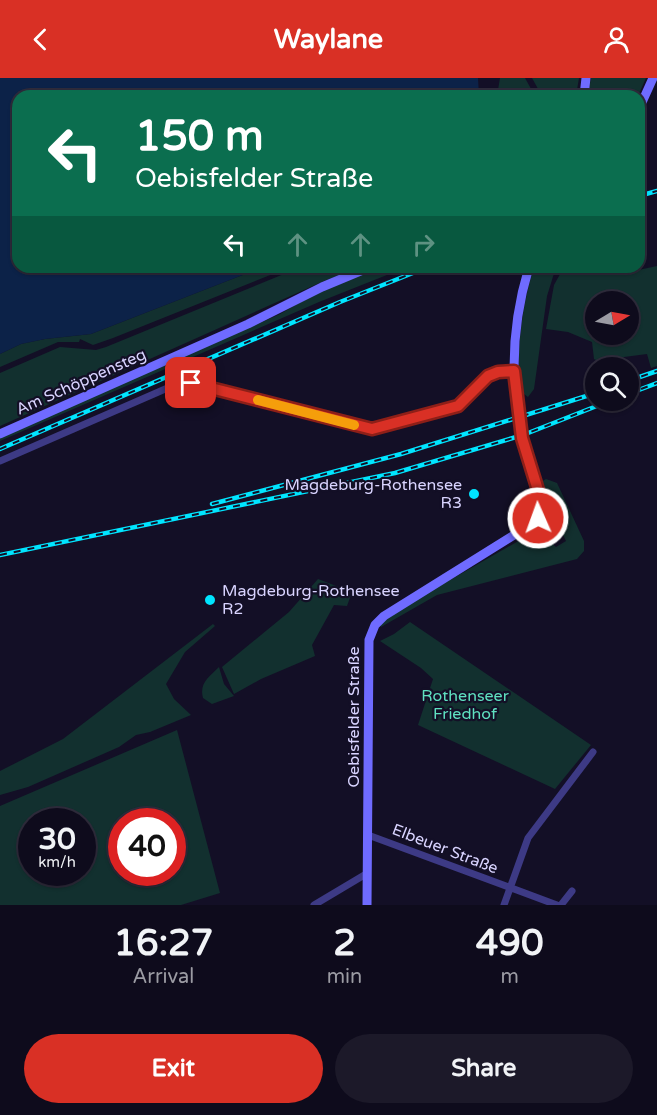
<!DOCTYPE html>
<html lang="en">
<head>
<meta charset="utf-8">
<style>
  :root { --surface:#0e0b1c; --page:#1c1929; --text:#f1f3f6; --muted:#9b9ba3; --line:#2e2b3b; --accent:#d93025 }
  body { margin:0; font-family:"Varela Round",sans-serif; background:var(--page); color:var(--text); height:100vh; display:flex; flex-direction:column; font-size:22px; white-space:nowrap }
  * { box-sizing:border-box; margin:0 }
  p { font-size:20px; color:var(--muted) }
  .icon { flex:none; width:33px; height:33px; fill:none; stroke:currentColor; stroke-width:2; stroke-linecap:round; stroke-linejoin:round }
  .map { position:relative; height:827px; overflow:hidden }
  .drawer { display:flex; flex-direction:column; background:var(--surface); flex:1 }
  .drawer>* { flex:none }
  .top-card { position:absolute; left:12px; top:12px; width:633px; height:183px; border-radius:18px; box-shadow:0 2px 4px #0004,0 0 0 2px var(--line); background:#0b6e4f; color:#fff; overflow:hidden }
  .needle { width:39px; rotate:80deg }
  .fabs { position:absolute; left:585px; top:213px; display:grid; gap:12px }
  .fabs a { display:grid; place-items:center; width:54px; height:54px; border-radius:50%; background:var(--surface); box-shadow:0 2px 4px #0004,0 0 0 2px var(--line); font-size:30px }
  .speed { position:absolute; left:18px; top:730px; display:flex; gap:12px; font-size:30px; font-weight:700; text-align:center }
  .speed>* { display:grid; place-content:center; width:78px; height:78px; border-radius:50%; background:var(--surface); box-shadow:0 2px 4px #0004,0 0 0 2px var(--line); line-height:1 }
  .speed small { font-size:15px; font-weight:400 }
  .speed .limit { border:9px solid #d22; background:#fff; color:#111 }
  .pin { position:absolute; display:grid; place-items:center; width:51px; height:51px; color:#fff; margin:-26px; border-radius:12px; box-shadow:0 3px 9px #0006 }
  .me { position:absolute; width:66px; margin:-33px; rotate:358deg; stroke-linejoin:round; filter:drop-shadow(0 0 4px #0008) }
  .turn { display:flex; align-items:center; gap:21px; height:126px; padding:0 24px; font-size:27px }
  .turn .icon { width:78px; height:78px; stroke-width:2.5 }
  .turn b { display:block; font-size:42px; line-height:51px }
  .lanes { display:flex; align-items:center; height:57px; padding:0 24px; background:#0003; justify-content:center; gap:30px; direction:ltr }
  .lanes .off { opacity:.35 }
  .eta { display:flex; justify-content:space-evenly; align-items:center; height:102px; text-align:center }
  .eta b { font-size:36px; font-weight:700; line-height:42px }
  .action { display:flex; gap:12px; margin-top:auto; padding:12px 24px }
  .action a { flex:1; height:69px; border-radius:36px; background:var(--accent); color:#fff; font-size:24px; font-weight:700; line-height:69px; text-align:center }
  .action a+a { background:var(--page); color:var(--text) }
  header { display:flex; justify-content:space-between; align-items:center; height:78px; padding:0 24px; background:var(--accent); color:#fff; font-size:27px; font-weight:700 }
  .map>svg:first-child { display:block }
</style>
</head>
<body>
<header><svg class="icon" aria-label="back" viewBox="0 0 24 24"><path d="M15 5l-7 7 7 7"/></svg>Waylane<svg class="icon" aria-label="person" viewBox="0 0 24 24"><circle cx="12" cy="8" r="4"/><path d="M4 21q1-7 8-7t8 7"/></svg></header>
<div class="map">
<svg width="657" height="827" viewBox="0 0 657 827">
  <rect width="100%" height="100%" fill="#130f26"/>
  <path fill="#12302f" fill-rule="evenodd" d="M500,0h25l10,18h-38z
    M532,0h47l-3,18h-34z
    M591,0h55l-8,18h-50z
    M657,188v100l-6,2 -4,-14 -23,3 -16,9 -14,-7 -2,-17 -24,-10 -22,-3 8,-44 10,-18h60l5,5zM596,224h32v32h-32z
    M263,189h27l-177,71 -20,7 -13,-6 -1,3h-21l-58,25v-13l21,-10 24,-5 46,-5z
    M301,189h60l-37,14 -324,145v-53l60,-26 36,3 10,-3z
    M380,189h27l-88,35 -319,139v-4l280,-123 35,-20z
    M534,189h22l-9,29 -13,93 -6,8 -8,-6c-4,-42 2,-84 14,-124z
    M546,401l11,4 27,58v10l-7,8 -140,36 -56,32 -1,-3 35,-24 114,-65h14l13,12 10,-6 -19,-39 -6,-20z
    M318,501l34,13 -5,14 -13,-1 -22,40 3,11 -54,23 -27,15 -12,-27 67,-55z
    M410,544l181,123 -36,44 -137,-64 15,-46 -12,-11 -41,-27 14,-7z
    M213,546l2,2 -30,26 -19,32 8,15 17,16 -41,17 -14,3 -17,12 -91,40 -28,8v-24l63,-32z
    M219,589l5,17 10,12 -22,8 -9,-6c-4,-15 6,-21 16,-31z
    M177,652l43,163 -39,12h-181v-99zM32,744h50v51h-50zM122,744h50v51h-50z"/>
  <path fill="#0c2248" d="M0,0h478l1,18h-461v171h245l-172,67 -46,5 -24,5 -21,10z"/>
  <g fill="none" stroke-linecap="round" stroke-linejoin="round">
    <path stroke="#3d3a85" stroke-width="7" d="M0,383l179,-78 18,1 175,45 86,-23 29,-29 12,-6h15
      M368,757l189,70
      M314,827l52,-31
      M504,827l24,-67 65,-86
      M561,827l11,-14"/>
    <path stroke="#6f6bff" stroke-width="9" d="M584,18l2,-18
      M639,31l14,-31
      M516,323c-5,-46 0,-91 13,-134
      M0,356l248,-110 74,-37 48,-20
      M367,827l2,-265 6,-15 9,-9 151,-94 6,-16 -5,-19"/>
    <defs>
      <path id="rail" d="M639,118l18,-5
        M628,303l29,-10
        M628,316l29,-11
        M0,371l340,-147 88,-35
        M212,426l189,-50 195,-61
        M0,477l395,-82 128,-38 89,-35"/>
    </defs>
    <use href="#rail" stroke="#00e5ff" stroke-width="4.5"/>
    <use href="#rail" stroke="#130f26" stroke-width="2" stroke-dasharray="7" stroke-linecap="butt"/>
    <path stroke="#6f6bff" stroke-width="9" d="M516,323l6,37 14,49"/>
  </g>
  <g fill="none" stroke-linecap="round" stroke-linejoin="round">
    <defs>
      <path id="route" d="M191,305l181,46 86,-23 30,-30 10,-4 16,-1 8,67 19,62 -3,18"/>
    </defs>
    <use href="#route" stroke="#8d1f18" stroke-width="15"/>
    <use href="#route" stroke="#d93025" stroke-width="10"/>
    <path stroke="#f59e0b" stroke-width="10" d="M258,322l96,25"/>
  </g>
  <g fill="#00e5ff" stroke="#130f26" stroke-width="2">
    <circle cx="474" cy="416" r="6"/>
    <circle cx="210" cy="522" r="6"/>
  </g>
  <g text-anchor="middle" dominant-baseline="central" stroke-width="4.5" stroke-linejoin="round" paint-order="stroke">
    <g font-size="16" fill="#d9d4ff" stroke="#130f26">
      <text transform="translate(81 304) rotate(-24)">Am Schöppensteg</text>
      <text transform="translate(354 639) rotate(-90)">Oebisfelder Straße</text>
      <text transform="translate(445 771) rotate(21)">Elbeuer Straße</text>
    </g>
    <g font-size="16" fill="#d9d4ff" stroke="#130f26" text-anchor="end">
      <text x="462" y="407">Magdeburg-Rothensee<tspan x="462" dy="18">R3</tspan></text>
      <text x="222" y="513" text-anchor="start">Magdeburg-Rothensee<tspan x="222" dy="18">R2</tspan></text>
    </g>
    <g font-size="16" fill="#5fe0c0" stroke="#130f26">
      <text x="465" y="618">Rothenseer<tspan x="465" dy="18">Friedhof</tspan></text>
    </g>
  </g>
</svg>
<div class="fabs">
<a><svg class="needle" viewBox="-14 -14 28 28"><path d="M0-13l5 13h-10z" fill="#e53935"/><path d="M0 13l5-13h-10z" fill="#9b9ba3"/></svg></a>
<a><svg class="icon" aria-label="search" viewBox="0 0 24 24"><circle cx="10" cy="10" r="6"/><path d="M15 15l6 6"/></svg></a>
</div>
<div class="speed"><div>30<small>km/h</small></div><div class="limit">40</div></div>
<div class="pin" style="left:191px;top:305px;background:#d93025"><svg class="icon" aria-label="arrive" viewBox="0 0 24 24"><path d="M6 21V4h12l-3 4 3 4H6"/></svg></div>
<svg class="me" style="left:538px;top:440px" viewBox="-20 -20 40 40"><circle r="17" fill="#d93025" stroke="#fff" stroke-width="3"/><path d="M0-11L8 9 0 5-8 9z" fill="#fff"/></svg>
<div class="top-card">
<div class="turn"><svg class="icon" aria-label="left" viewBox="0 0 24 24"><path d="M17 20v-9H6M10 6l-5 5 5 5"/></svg><div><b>150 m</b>Oebisfelder Straße</div></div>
<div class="lanes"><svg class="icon" aria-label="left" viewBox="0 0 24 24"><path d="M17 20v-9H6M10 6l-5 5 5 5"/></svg><svg class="icon off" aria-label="ahead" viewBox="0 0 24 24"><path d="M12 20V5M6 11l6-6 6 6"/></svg><svg class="icon off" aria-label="ahead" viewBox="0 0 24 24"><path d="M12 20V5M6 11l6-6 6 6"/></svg><svg class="icon off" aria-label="right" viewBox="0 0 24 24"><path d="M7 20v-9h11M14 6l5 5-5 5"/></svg></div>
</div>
</div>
<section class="drawer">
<div class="eta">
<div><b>16:27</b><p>Arrival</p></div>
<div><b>2</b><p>min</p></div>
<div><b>490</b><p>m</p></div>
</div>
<div class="action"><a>Exit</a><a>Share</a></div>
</section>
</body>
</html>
